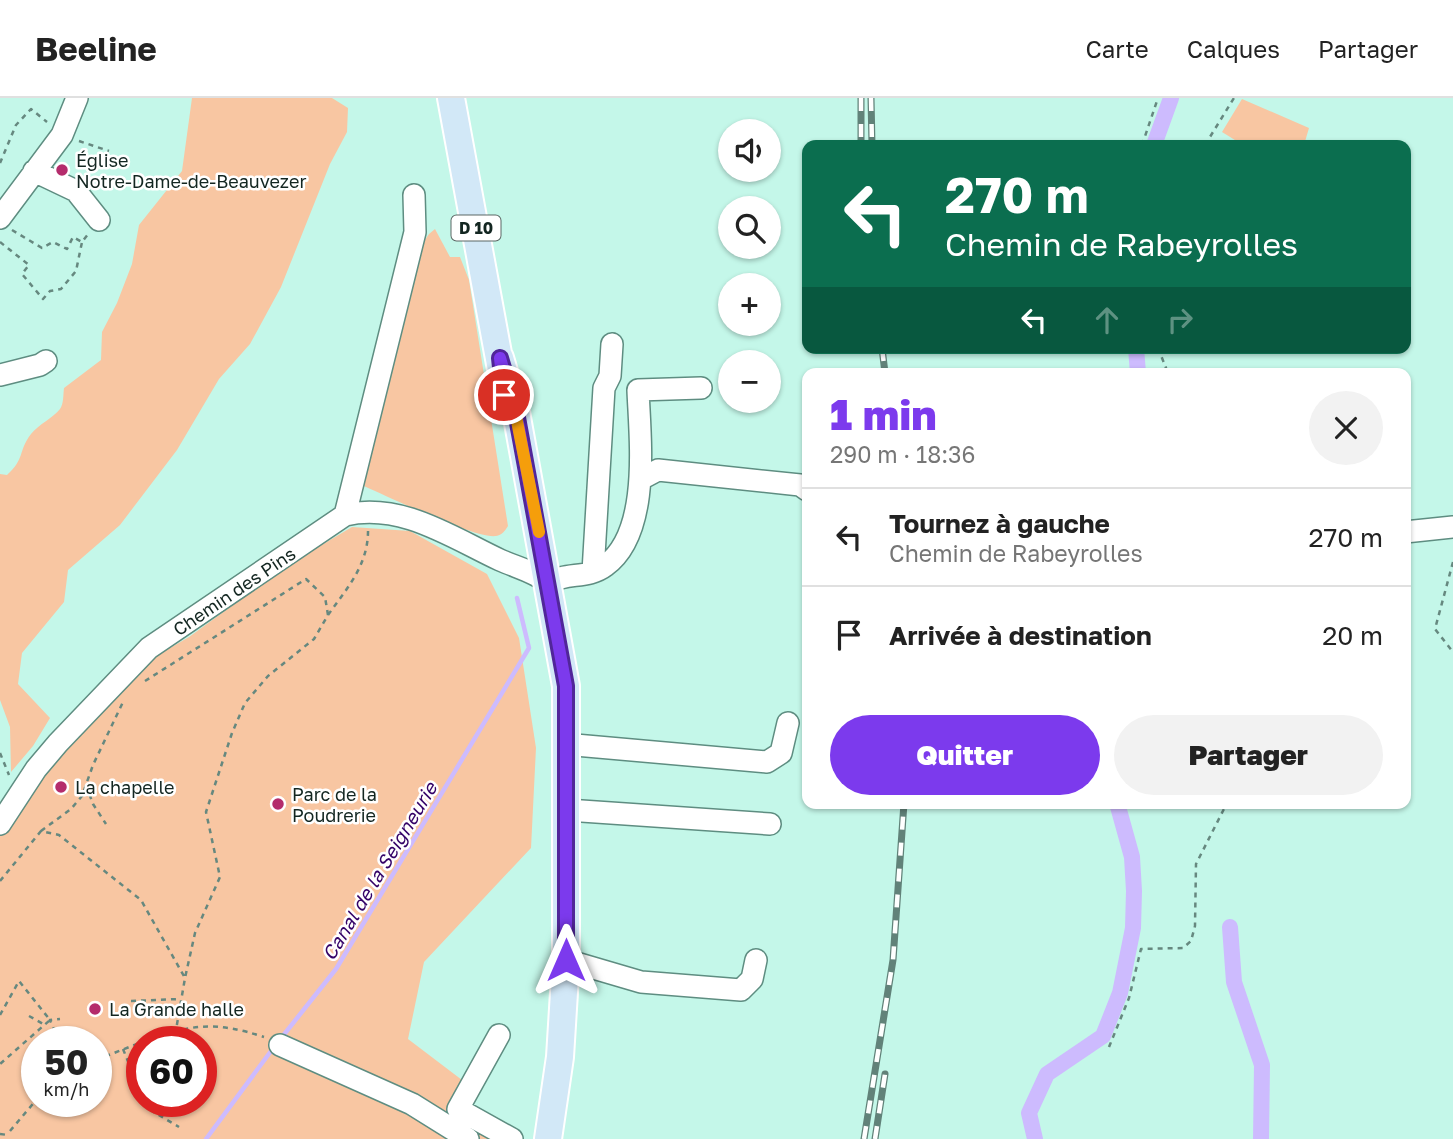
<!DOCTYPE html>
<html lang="fr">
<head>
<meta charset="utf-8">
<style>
  :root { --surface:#fff; --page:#f2f2f2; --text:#222; --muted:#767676; --line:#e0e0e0; --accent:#7c3aed }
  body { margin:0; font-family:"Golos Text",sans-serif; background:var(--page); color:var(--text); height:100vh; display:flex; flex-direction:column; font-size:26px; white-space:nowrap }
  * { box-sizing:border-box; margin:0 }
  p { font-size:23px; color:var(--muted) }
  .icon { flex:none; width:38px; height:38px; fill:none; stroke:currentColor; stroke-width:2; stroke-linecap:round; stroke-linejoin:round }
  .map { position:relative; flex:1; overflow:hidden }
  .drawer { position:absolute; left:802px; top:270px; width:609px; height:441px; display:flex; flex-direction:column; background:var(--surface); border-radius:14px; box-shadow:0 2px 5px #0004 }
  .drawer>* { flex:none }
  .banner { position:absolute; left:802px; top:42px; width:609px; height:214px; border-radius:14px; box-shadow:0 2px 5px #0004; background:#0b6e4f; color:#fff; overflow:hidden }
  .buttons { position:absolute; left:718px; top:21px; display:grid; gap:14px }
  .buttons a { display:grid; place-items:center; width:63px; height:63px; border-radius:50%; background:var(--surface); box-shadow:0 2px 5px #0004; font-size:35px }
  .speed { position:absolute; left:21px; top:928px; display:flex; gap:14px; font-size:35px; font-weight:700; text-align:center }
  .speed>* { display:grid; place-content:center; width:91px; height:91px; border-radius:50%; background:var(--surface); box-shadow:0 2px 5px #0004; line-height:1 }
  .speed small { font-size:18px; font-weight:400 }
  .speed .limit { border:10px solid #d22; background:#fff; color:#111 }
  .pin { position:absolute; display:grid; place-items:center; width:60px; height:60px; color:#fff; margin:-30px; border:4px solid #fff; border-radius:50%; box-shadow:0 2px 7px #0007 }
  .me { position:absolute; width:77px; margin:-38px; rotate:0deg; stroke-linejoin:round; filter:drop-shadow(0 0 5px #0008) }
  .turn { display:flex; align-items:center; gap:24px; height:147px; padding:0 28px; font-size:32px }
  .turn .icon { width:91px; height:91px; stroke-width:2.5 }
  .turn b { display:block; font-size:49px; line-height:60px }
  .lanes { display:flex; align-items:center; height:66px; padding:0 28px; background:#0003; justify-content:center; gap:35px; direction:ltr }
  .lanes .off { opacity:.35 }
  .round { display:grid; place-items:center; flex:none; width:74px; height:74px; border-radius:37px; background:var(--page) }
  .head { display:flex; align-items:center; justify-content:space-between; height:119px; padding:0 28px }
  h1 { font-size:42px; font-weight:800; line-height:52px; color:var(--accent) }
  .primary-button { display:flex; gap:14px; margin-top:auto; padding:14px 28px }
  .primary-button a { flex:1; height:80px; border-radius:42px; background:var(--accent); color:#fff; font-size:28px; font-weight:800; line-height:80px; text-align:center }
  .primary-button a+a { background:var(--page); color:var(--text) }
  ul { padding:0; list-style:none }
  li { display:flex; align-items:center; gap:21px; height:98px; padding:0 28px; border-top:2px solid var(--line) }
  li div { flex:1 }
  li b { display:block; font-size:26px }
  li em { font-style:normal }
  header { display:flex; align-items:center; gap:42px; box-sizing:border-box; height:98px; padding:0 35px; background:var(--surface); border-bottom:2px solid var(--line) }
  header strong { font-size:33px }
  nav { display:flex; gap:38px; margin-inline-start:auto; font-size:24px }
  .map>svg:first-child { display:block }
</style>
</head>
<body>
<header>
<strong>Beeline</strong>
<nav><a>Carte</a><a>Calques</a><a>Partager</a></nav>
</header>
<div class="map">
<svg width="1453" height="1041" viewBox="0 0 1453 1041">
  <rect width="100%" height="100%" fill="#c4f7e9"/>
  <path fill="#f8c6a2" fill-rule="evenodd" d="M192,0h140l16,10 -1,24 -17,32 -49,123 -31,57 -31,35 -42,71 -57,75 -52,45 -4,32 -42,51 -4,31 32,34 -17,28 -22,26 -1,-45 -10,-27v-226l7,1c18,-16 11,-24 24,-41 8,-10 22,-16 29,-25 4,-6 3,-14 4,-21l37,-28 1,-28 15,-29 15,-39 7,-39 43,-54z
    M1242,1l67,29 -5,17h-61l-21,-13z
    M435,131l15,28h10l9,23 39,246c-3,5 -6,9 -12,10 -22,3 -110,-41 -135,-51l53,-229 15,-22z
    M352,429l58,4 77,43 32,64 17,110 -5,100 -107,114 -16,77 54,41 -12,29 48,30h-498v-304l17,-20 29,-50 79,-91 64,-37 99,-72zM37,943h59v60h-59zM142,943h59v60h-59z"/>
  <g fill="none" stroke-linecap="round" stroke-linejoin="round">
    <path stroke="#cdbbfe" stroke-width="4.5" d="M282,939l54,-68 193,-321 -12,-50
      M206,1041l68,-92"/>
    <path stroke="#cdbbfe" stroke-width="16" d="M1154,47l17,-47
      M1136,250l2,25
      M1230,829l4,55 28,83 -1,74
      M1035,1041l-6,-26 18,-39 56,-38 17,-43 13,-65 1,-37 -2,-34 -15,-54"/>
    <defs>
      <path id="minor" d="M34,73l42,20 23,29
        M0,120l62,-83 15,-37
        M0,277l40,-10 6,-4
        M641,381l17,-9 142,15 7,5
        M345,417l70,-283 -1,-37
        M1405,434l48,-5
        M593,474l11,-184 6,-12 2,-32
        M549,485c16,-11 39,-4 56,-17 46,-33 35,-126 33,-176l63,-2
        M564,646l203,18 14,-9 7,-30
        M567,712l203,14
        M0,726l36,-55 22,-26 91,-95 196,-133c56,-13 106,22 155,45 18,8 33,11 49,23
        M566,862l75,22 100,8 11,-11 4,-19
        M499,937l-41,74 54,30
        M280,947l132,59 56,35"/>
      <path id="major" d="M451,0l51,277
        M500,260l16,54 50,274v274l-6,97 -12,82"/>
    </defs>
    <use href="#minor" stroke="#5e8d81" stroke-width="24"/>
    <use href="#major" stroke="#fff" stroke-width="30"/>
    <path stroke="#66887f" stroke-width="2.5" stroke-dasharray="5 5" stroke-linecap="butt" d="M79,43l30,10
      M1142,47l16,-47
      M1205,47l29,-47
      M0,65l16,-38 15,-16 16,13
      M12,132l30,18 11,-6 14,7 6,-12 9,5 7,-9
      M0,144l29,23 -7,9 21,25 7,-8 11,-2 15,-18 6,-29
      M1158,250l10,25
      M1453,464l-18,67 18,23
      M328,517c20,-28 41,-51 40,-87
      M145,583l161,-102 19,18 3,18 -14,24 -46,37 -23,27 -13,30 -26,79 14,65 -25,56 -10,45
      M0,655l9,22
      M86,687l7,19 13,20
      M41,733l30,-22 11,-13 11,-31 30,-63
      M0,783l41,-50 18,4 82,65 44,78 -9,52
      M131,903l49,-2
      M0,917l19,-34 31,39 -50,44
      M29,918l16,9
      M59,943l-9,-21 10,-1
      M145,943c47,-17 70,-20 119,-4
      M1109,949l20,-49 12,-49 42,-1 8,-7 4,-15 1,-62 31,-61
      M123,951l19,47
      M96,962l46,-18
      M145,1003l7,10 27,16
      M10,1033l27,-32
      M0,1036l8,1"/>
    <use href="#minor" stroke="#fff" stroke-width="21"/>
    <use href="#major" stroke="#d2e8f7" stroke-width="26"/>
    <defs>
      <path id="rail" d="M861,0v47
        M871,0l1,47
        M882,250l3,25
        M864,1041l29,-179 11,-157
        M875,1041l10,-65"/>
    </defs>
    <use href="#rail" stroke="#618279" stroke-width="7"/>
    <use href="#rail" stroke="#fff" stroke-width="4.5" stroke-dasharray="13" stroke-linecap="butt"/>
  </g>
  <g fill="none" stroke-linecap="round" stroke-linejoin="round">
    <defs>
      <path id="route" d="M504,297l-4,-37 16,54 50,274v274"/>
    </defs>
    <use href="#route" stroke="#51269a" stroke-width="18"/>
    <use href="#route" stroke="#7c3aed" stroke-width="12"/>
    <path stroke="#f59e0b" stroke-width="12" d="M514,308l25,126"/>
  </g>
  <g fill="#b42c6c" stroke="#fff" stroke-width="2.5">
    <circle cx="62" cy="72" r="7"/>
    <circle cx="61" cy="689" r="7"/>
    <circle cx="278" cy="706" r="7"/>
    <circle cx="95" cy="911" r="7"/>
  </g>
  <g text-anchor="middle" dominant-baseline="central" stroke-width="5" stroke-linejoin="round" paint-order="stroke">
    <rect fill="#fff" stroke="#5a6764" stroke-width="2" x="451.5" y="117.5" width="49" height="25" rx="5"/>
    <g font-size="16" font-weight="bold" fill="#132621">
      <text x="476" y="130">D 10</text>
    </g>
    <g font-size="18" fill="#132621" stroke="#fff" text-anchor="start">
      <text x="76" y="62">Église<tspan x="76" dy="21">Notre-Dame-de-Beauvezer</tspan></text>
      <text x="75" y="689">La chapelle</text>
      <text x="292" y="696">Parc de la<tspan x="292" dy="21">Poudrerie</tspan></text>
      <text x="109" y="911">La Grande halle</text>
    </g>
    <g font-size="18" fill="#132621" stroke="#fff">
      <text transform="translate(234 493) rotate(-34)">Chemin des Pins</text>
    </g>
    <g font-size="19" font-style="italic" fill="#340267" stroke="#fff">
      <text transform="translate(379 773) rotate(-59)">Canal de la Seigneurie</text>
    </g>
  </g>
</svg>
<div class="buttons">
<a><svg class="icon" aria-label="sound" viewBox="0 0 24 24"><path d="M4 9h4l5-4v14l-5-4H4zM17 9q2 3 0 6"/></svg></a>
<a><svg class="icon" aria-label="search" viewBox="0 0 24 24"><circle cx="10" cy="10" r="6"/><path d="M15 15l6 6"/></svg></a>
<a>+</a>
<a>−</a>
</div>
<div class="speed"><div>50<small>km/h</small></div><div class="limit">60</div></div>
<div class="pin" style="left:504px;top:297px;background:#d93025"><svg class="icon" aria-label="arrive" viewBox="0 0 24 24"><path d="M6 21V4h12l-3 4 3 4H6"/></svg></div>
<svg class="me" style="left:566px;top:862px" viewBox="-20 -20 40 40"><path d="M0-17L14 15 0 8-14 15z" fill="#7c3aed" stroke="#fff" stroke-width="4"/></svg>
<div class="banner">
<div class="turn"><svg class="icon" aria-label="left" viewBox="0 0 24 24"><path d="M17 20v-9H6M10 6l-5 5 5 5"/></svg><div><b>270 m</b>Chemin de Rabeyrolles</div></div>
<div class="lanes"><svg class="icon" aria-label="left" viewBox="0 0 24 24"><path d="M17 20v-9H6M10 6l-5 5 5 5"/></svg><svg class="icon off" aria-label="ahead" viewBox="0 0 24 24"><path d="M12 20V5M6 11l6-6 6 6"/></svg><svg class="icon off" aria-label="right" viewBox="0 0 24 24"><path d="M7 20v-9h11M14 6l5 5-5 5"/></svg></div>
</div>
<section class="drawer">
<div class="head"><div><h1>1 min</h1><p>290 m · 18:36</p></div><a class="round"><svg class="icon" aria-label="close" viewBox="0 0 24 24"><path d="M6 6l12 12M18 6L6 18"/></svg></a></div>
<ul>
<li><svg class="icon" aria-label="left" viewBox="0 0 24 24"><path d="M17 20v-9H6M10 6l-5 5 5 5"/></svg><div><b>Tournez à gauche</b><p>Chemin de Rabeyrolles</p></div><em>270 m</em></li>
<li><svg class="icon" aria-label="arrive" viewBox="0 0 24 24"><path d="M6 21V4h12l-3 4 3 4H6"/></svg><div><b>Arrivée à destination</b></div><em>20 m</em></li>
</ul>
<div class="primary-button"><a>Quitter</a><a>Partager</a></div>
</section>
</div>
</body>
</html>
